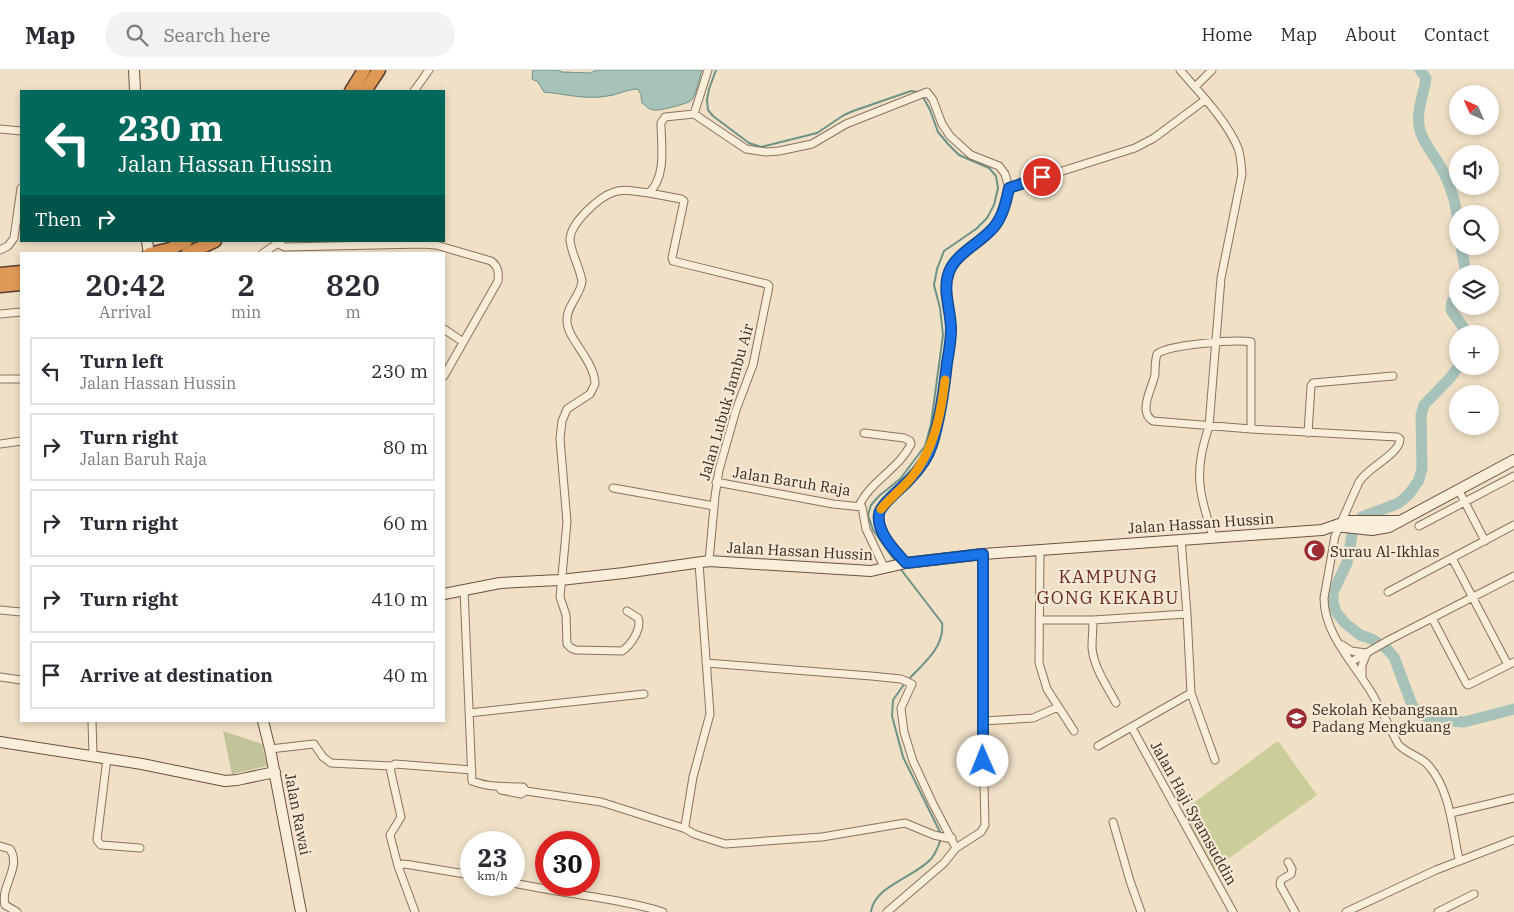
<!DOCTYPE html>
<html lang="en">
<head>
<meta charset="utf-8">
<style>
  :root { --surface:#fff; --page:#f2f2f3; --text:#2b2b33; --muted:#7c7c81; --line:#e1e1e2 }
  body { margin:0; font-family:"IBM Plex Serif",serif; background:var(--page); color:var(--text); height:100vh; display:flex; flex-direction:column; font-size:19px; white-space:nowrap }
  * { box-sizing:border-box; margin:0 }
  p { font-size:16px; color:var(--muted) }
  .icon { flex:none; width:28px; height:28px; fill:none; stroke:currentColor; stroke-width:2; stroke-linecap:round; stroke-linejoin:round }
  .map { position:relative; flex:1; overflow:hidden }
  .sheet { position:absolute; left:20px; top:182px; width:425px; height:470px; display:flex; flex-direction:column; background:var(--surface); border-radius:0px; box-shadow:0 2px 8px #0003 }
  .sheet>* { flex:none }
  .banner { position:absolute; left:20px; top:20px; width:425px; height:152px; border-radius:0px; box-shadow:0 2px 8px #0003; background:#00695c; color:#fff; overflow:hidden }
  .needle { width:32px; rotate:315deg }
  .controls { position:absolute; left:1449px; top:15px; display:grid; gap:10px }
  .controls a { display:grid; place-items:center; width:50px; height:50px; border-radius:50%; background:var(--surface); box-shadow:0 2px 8px #0003; font-size:25px }
  .speed { position:absolute; left:460px; top:761px; display:flex; gap:10px; font-size:25px; font-weight:700; text-align:center }
  .speed>* { display:grid; place-content:center; width:65px; height:65px; border-radius:50%; background:var(--surface); box-shadow:0 2px 8px #0003; line-height:1 }
  .speed small { font-size:12px; font-weight:400 }
  .speed .limit { border:8px solid #d22; background:#fff; color:#111 }
  .pin { position:absolute; display:grid; place-items:center; width:42px; height:42px; color:#fff; margin:-21px; border:2px solid #fff; border-radius:50%; box-shadow:0 1px 5px #0007 }
  .me { position:absolute; width:55px; margin:-28px; rotate:359deg; stroke-linejoin:round; filter:drop-shadow(0 0 4px #0008) }
  .turn { display:flex; align-items:center; gap:18px; height:105px; padding:0 15px; font-size:22px }
  .turn .icon { width:65px; height:65px; stroke-width:2.5 }
  .turn b { display:block; font-size:35px; line-height:42px }
  .then { display:flex; align-items:center; height:48px; padding:0 15px; background:#0003; gap:10px; font-size:19px }
  .eta { display:flex; justify-content:space-evenly; align-items:center; height:85px; text-align:center }
  .eta b { font-size:30px; font-weight:600; line-height:35px }
  ul { padding:0; list-style:none }
  li { display:flex; align-items:center; gap:15px; height:68px; margin:0 10px 8px; padding:0 5px; border:2px solid var(--line); border-radius:0px }
  li div { flex:1 }
  li b { display:block; font-size:19px }
  li em { font-style:normal }
  header { display:flex; align-items:center; gap:30px; box-sizing:border-box; height:70px; padding:0 25px; background:var(--surface); border-bottom:1px solid var(--line) }
  header strong { font-size:24px }
  nav { display:flex; gap:28px; margin-inline-start:auto; font-size:18px }
  .search { width:350px; height:45px; background:var(--page); display:flex; align-items:center; gap:12px; box-sizing:border-box; padding:0 18px; border-radius:28px; color:var(--muted); font-size:19px }
  .map>svg:first-child { display:block }
</style>
</head>
<body>
<header>
<strong>Map</strong>
<div class="search"><svg class="icon" aria-label="search" viewBox="0 0 24 24"><circle cx="10" cy="10" r="6"/><path d="M15 15l6 6"/></svg>Search here</div>
<nav><a>Home</a><a>Map</a><a>About</a><a>Contact</a></nav>
</header>
<div class="map">
<svg width="1514" height="842" viewBox="0 0 1514 842">
  <rect width="100%" height="100%" fill="#efe0c6"/>
  <path fill="#ccce99" d="M1278,671l39,54 -103,74 -33,-57z"/>
  <path fill="#c1c398" d="M223,661l39,13 5,22 -35,8z"/>
  <path fill="#a7c3b9" stroke="#6d9286" d="M533,0h25l4,2 28,1 7,-3h105c-3,9 -5,22 -10,30 -2,3 -32,11 -37,10 -6,0 -9,-4 -13,-7l-1,-8 -3,-6c-11,0 -20,6 -31,7 -20,4 -42,-2 -63,-4l-6,-10 -6,-3z"/>
  <g fill="none" stroke-linecap="round" stroke-linejoin="round">
    <path stroke="#6d9286" stroke-width="2" d="M716,0l-7,19 -2,11 1,10 5,6 36,27 12,4 56,-14 27,-18 9,-4 58,-20 7,1
      M895,491l-22,-31 -5,-15 3,-10 8,-9 21,-17 25,-33 6,-22 12,-89 -3,-27 -6,-23 3,-16 7,-18 32,-22 11,-11 7,-13 4,-17 -2,-12 -7,-8 -30,-13 -11,-11 -10,-12 -8,-22 -8,-15
      M899,497l43,56c3,24 -19,41 -34,57
      M905,613l-12,17 -1,16 11,41 38,77
      M871,842c3,-26 44,-35 60,-53 4,-5 8,-14 10,-21"/>
    <path stroke="#a7c3b9" stroke-width="11" d="M1420,0l6,8c-2,18 -11,33 -6,52 3,12 11,21 17,31 12,19 20,43 21,66
      M1461,176l5,28
      M1458,226l-6,6 -1,8 17,24
      M1459,296l-9,12 -26,27 -3,10 1,53 -3,12 -10,14 -10,9 -37,14 -8,8 -7,38 -14,29v10l3,10 9,11 15,12 12,4 15,10 7,8 18,48 7,9 18,6 27,2 50,-13"/>
    <defs>
      <path id="street" d="M1180,0c19,22 47,51 58,78 3,8 3,17 4,26l-21,104 -12,148c-6,19 -11,38 -9,58 1,17 8,36 13,53
        M1195,17l17,-17
        M414,21l15,-21
        M694,44l14,-44
        M0,59l21,2
        M1009,118l126,-40 19,-10 51,-38
        M649,123l32,6 3,2 -12,57 1,3 94,23 2,2 -16,79 -17,45 -17,60 -4,26 -6,65
        M278,174l7,3 137,-3 14,1 55,16c7,5 8,11 7,20l-54,95
        M0,180l8,-4 6,-8 7,-50
        M262,184l19,-13
        M0,244l21,-2
        M444,259l19,13
        M0,309h21
        M1251,359v-87c-15,-3 -84,3 -94,12 -2,7 -2,13 -2,20 -2,13 -18,38 -2,47l98,8 146,8 3,2c0,15 -32,28 -41,43l-24,54 -11,62c0,36 29,64 47,94 10,17 18,34 27,52 10,11 23,12 31,22 22,26 23,63 30,93
        M1308,363l3,-47 2,-3 80,-7
        M0,374l21,-3
        M716,412l117,22 29,3 4,22 19,40
        M613,418l101,18
        M1458,419l27,52
        M859,436c11,-25 40,-37 52,-62l-1,-3 -6,-3 -40,-5
        M1419,456l95,-50
        M1181,469l6,75 4,79 24,67
        M1040,480l-1,113 8,26 27,42
        M1452,488l56,107
        M464,519l8,192c17,7 33,5 51,6l3,4 75,11 82,26 2,-2 8,-49 17,-63 -11,-151
        M1388,522l126,-67
        M0,540l21,2
        M627,541l11,7c4,11 -7,27 -16,33l-46,-1 -5,-2 -4,-4 -1,-29 -6,-18 7,-75 -7,-83 2,-18 5,-12 23,-15 5,-10c0,-23 -28,-45 -28,-63 -1,-15 14,-26 15,-40 -2,-13 -11,-28 -12,-41 0,-17 29,-43 44,-48 11,-4 23,0 35,1 18,-17 12,-48 12,-70l4,-6 29,-3 52,35 20,3 13,-1 33,-7 34,-20 81,-32 6,8 9,24 8,12 21,19 28,11 6,8 4,14 -7,27 -7,12 -40,35 -6,9 -3,16 5,43 -2,20 -5,44 -13,53 -5,11 -15,21 -27,26 -5,9 1,8 5,14 21,27
        M1432,548l34,65 2,2 46,-23
        M1039,550h54l94,-6
        M1093,550c0,9 -1,19 -1,28 2,20 15,38 24,55
        M1342,575l9,6 15,2
        M1351,592l38,-22 125,-64
        M706,593l165,13 30,3 11,5 -11,24 3,24 9,29 19,41 24,46
        M1362,606v-11l5,-12
        M0,607l21,3
        M469,643l175,-19
        M92,651l1,34
        M983,651l50,-3 25,-11
        M1132,658l101,184
        M1098,676l93,-53
        M270,679l44,-5 9,13 8,6 60,3
        M107,688l-10,82 4,5 39,3
        M499,717l2,3 20,4 5,-3
        M1451,743l63,-15
        M1113,752l17,59 11,31
        M684,758l10,6 31,10 97,-7 83,-14 29,12 13,3h5
        M0,776l10,3c12,18 -10,37 -5,56l12,7
        M1288,792l4,7 -1,5 -10,6 -1,5 15,27
        M398,796l5,-2 8,1 60,10
        M514,813c49,11 100,14 149,29
        M415,842l-17,-46 -8,-31 11,-18 -11,-49 5,-4 77,6
        M887,842l57,-49 12,-15 25,-16 4,-7 -2,-81v-190
        M1346,842l90,-42 78,-30
        M1438,842l36,-18"/>
      <path id="secondary" d="M134,0l1,21
        M147,171l2,13
        M1335,456l37,4 17,-3 125,-67
        M444,524l56,-11 60,-3 64,-7 85,-12 162,10 35,-8 77,-9 339,-24 26,-9h52
        M263,651l7,28 31,163
        M0,672l142,22 83,17 12,-1 38,-8"/>
      <path id="highway" d="M351,21l13,-21
        M365,21l14,-21
        M149,184l21,-5 16,-8
        M187,184l28,-13
        M0,204l21,-2
        M0,216l21,-2"/>
    </defs>
    <use href="#street" stroke="#8b715b" stroke-width="9"/>
    <use href="#secondary" stroke="#6d523e" stroke-width="12"/>
    <use href="#highway" stroke="#593f2f" stroke-width="15"/>
    <use href="#street" stroke="#f9eed9" stroke-width="7"/>
    <use href="#secondary" stroke="#f9eed9" stroke-width="10"/>
    <use href="#highway" stroke="#df9856" stroke-width="12"/>
  </g>
  <g fill="none" stroke-linecap="round" stroke-linejoin="round">
    <defs>
      <path id="route" d="M983,691v-207l-77,9c-11,-12 -30,-31 -27,-49 1,-9 23,-26 30,-34 9,-9 19,-22 23,-35 8,-26 12,-54 15,-82 2,-11 4,-23 4,-34 0,-18 -9,-39 -2,-57 7,-19 32,-29 45,-45 9,-11 12,-25 15,-39l33,-11"/>
    </defs>
    <use href="#route" stroke="#114b97" stroke-width="12"/>
    <use href="#route" stroke="#1a73e8" stroke-width="9"/>
    <path stroke="#f59e0b" stroke-width="9" d="M881,439c9,-11 21,-20 30,-31 23,-27 30,-64 34,-98"/>
  </g>
  <defs>
    <symbol id="mosque-disc" viewBox="-11 -11 22 22"><circle r="9.5" fill="#9b2a33" stroke="#f6ead6"/><path d="M3.5-4.9A6 6 0 1 0 3.5 4.9A5 5 0 1 1 3.5-4.9Z" fill="#fff"/></symbol>
    <symbol id="school-disc" viewBox="-11 -11 22 22"><circle r="9.5" fill="#9b2a33" stroke="#f6ead6"/><path d="M0-5L7-2L0 1L-7-2ZM-4 1L0 2.5L4 1V4Q0 6-4 4Z" fill="#fff"/></symbol>
  </defs>
  <g fill-rule="evenodd">
    <use href="#mosque-disc" x="1302" y="468" width="25" height="25"/>
    <use href="#school-disc" x="1284" y="636" width="25" height="25"/>
  </g>
  <g text-anchor="middle" dominant-baseline="central" stroke-width="4.5" stroke-linejoin="round" paint-order="stroke">
    <g font-size="15" fill="#3b2a1f" stroke="#f6ead6">
      <text transform="translate(726 332) rotate(-74)">Jalan Lubuk Jambu Air</text>
      <text transform="translate(792 411) rotate(9)">Jalan Baruh Raja</text>
      <text transform="translate(1201 453) rotate(-4)">Jalan Hassan Hussin</text>
      <text transform="translate(800 481) rotate(3)">Jalan Hassan Hussin</text>
      <text transform="translate(1194 743) rotate(61)">Jalan Haji Syamsuddin</text>
      <text transform="translate(298 744) rotate(79)">Jalan Rawai</text>
    </g>
    <g font-size="15" fill="#3b2a1f" stroke="#f6ead6" text-anchor="start">
      <text x="1330" y="481">Surau Al-Ikhlas</text>
      <text x="1312" y="639">Sekolah Kebangsaan<tspan x="1312" dy="17">Padang Mengkuang</tspan></text>
    </g>
    <g font-size="18" letter-spacing="1" fill="#68281e" stroke="#f6ead6">
      <text x="1108" y="506">KAMPUNG<tspan x="1108" dy="21">GONG KEKABU</tspan></text>
    </g>
  </g>
</svg>
<div class="controls">
<a><svg class="needle" viewBox="-14 -14 28 28"><path d="M0-13l5 13h-10z" fill="#e53935"/><path d="M0 13l5-13h-10z" fill="#7c7c81"/></svg></a>
<a><svg class="icon" aria-label="sound" viewBox="0 0 24 24"><path d="M4 9h4l5-4v14l-5-4H4zM17 9q2 3 0 6"/></svg></a>
<a><svg class="icon" aria-label="search" viewBox="0 0 24 24"><circle cx="10" cy="10" r="6"/><path d="M15 15l6 6"/></svg></a>
<a><svg class="icon" aria-label="layers" viewBox="0 0 24 24"><path d="M12 4l9 5-9 5-9-5zM3 14l9 5 9-5"/></svg></a>
<a>+</a>
<a>−</a>
</div>
<div class="speed"><div>23<small>km/h</small></div><div class="limit">30</div></div>
<div class="pin" style="left:1042px;top:107px;background:#d93025"><svg class="icon" aria-label="arrive" viewBox="0 0 24 24"><path d="M6 21V4h12l-3 4 3 4H6"/></svg></div>
<svg class="me" style="left:983px;top:691px" viewBox="-20 -20 40 40"><circle r="19" fill="#fff"/><path d="M0-13L10 11 0 6-10 11z" fill="#1a73e8"/></svg>
<div class="banner">
<div class="turn"><svg class="icon" aria-label="left" viewBox="0 0 24 24"><path d="M17 20v-9H6M10 6l-5 5 5 5"/></svg><div><b>230 m</b>Jalan Hassan Hussin</div></div>
<div class="then">Then<svg class="icon" aria-label="right" viewBox="0 0 24 24"><path d="M7 20v-9h11M14 6l5 5-5 5"/></svg></div>
</div>
<section class="sheet">
<div class="eta">
<div><b>20:42</b><p>Arrival</p></div>
<div><b>2</b><p>min</p></div>
<div><b>820</b><p>m</p></div>
</div>
<ul>
<li><svg class="icon" aria-label="left" viewBox="0 0 24 24"><path d="M17 20v-9H6M10 6l-5 5 5 5"/></svg><div><b>Turn left</b><p>Jalan Hassan Hussin</p></div><em>230 m</em></li>
<li><svg class="icon" aria-label="right" viewBox="0 0 24 24"><path d="M7 20v-9h11M14 6l5 5-5 5"/></svg><div><b>Turn right</b><p>Jalan Baruh Raja</p></div><em>80 m</em></li>
<li><svg class="icon" aria-label="right" viewBox="0 0 24 24"><path d="M7 20v-9h11M14 6l5 5-5 5"/></svg><div><b>Turn right</b></div><em>60 m</em></li>
<li><svg class="icon" aria-label="right" viewBox="0 0 24 24"><path d="M7 20v-9h11M14 6l5 5-5 5"/></svg><div><b>Turn right</b></div><em>410 m</em></li>
<li><svg class="icon" aria-label="arrive" viewBox="0 0 24 24"><path d="M6 21V4h12l-3 4 3 4H6"/></svg><div><b>Arrive at destination</b></div><em>40 m</em></li>
</ul>
</section>
</div>
</body>
</html>
